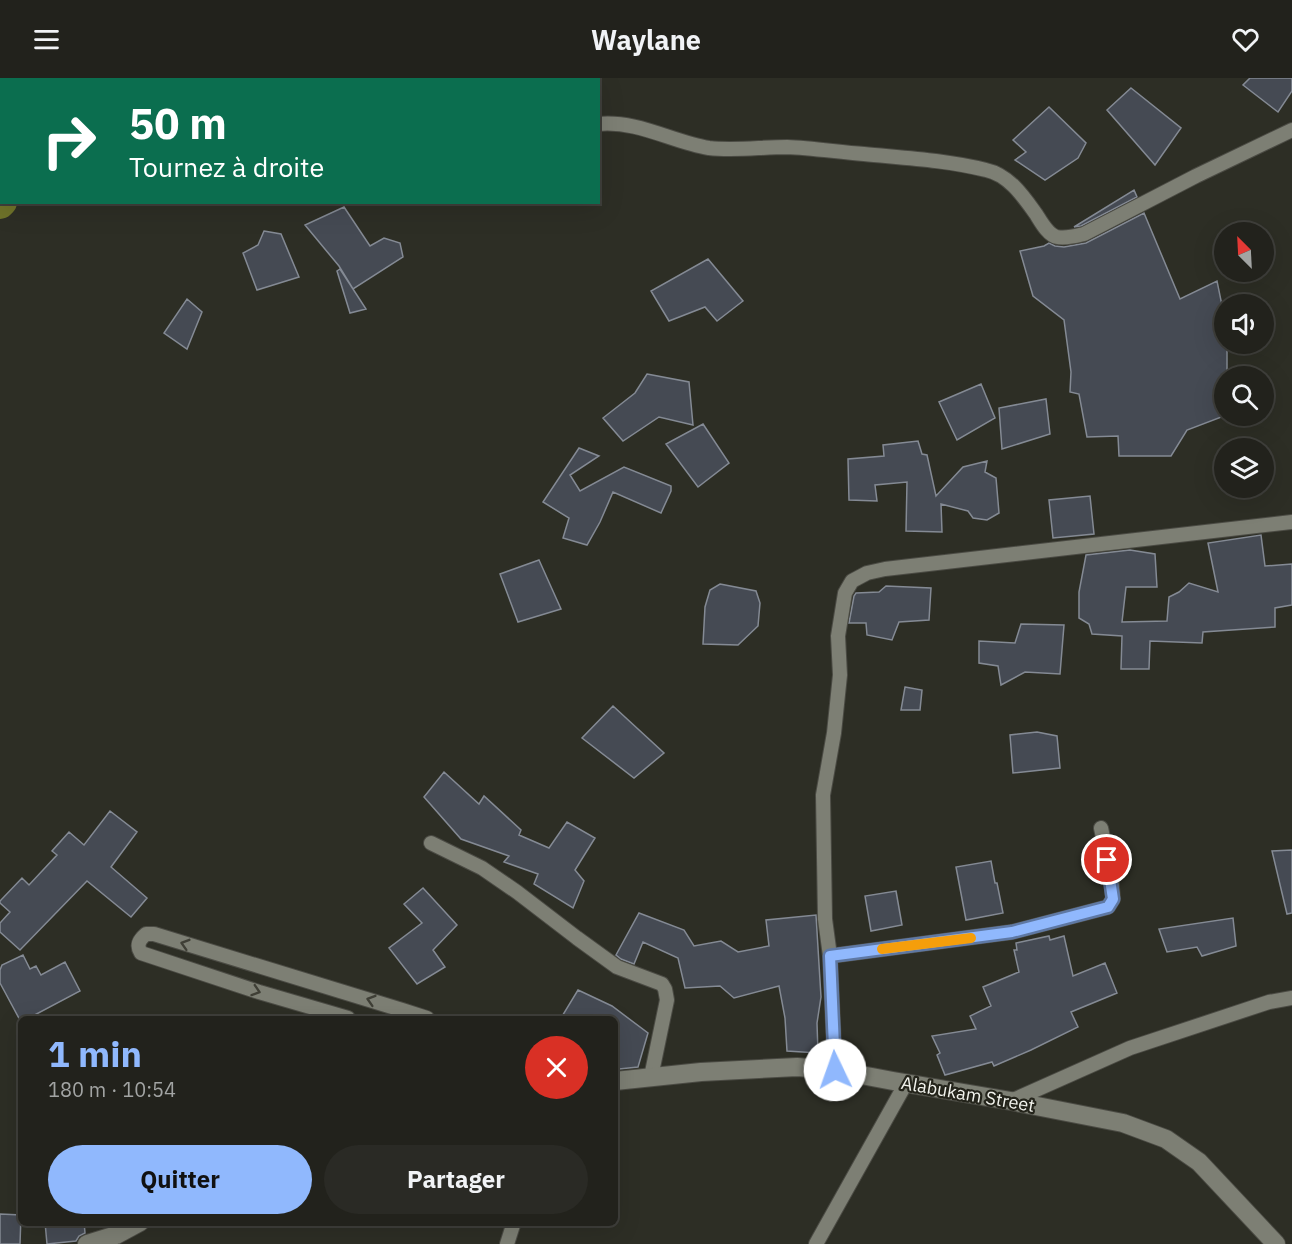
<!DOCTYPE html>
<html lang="fr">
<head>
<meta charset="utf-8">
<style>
  :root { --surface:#22221c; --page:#2a2a25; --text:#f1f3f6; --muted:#a2a4a3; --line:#3f3f3b; --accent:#90b8fd }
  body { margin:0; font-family:"IBM Plex Sans",sans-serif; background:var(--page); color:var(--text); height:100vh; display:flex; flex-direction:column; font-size:22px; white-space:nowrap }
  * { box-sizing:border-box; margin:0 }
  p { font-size:20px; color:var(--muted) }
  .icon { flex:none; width:33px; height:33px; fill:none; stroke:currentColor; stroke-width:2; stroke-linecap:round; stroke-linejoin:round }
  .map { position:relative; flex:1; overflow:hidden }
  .details { position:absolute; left:18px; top:938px; width:600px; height:210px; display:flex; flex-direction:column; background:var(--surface); border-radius:9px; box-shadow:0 6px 24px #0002,0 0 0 2px var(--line) }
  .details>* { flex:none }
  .hud { position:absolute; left:0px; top:0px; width:600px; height:126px; box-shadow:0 6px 24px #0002,0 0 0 2px var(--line); background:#0b6e4f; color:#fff; overflow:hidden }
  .needle { width:39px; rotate:336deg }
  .controls { position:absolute; left:1214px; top:144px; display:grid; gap:12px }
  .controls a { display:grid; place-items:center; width:60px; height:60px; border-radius:50%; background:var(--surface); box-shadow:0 6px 24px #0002,0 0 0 2px var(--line); font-size:30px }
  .pin { position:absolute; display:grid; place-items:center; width:51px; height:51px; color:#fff; margin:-26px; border:3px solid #fff; border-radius:50%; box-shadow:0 2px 6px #0007 }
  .me { position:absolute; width:66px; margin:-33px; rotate:357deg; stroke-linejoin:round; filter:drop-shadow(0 0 4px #0008) }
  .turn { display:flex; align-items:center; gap:21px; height:126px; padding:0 30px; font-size:27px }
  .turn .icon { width:78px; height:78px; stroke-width:2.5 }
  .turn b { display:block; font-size:42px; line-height:51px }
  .round { display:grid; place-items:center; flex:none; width:63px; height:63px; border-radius:32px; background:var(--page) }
  .overview { display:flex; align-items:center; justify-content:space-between; height:102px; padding:0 30px }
  h1 { font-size:36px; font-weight:700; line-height:45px; color:var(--accent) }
  .cta { display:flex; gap:12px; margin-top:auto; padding:12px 30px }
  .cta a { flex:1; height:69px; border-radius:36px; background:var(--accent); color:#111; font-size:24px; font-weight:700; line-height:69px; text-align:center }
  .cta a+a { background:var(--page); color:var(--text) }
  header { display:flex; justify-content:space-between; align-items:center; height:78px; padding:0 30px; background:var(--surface); font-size:27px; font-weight:700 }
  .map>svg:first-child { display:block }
</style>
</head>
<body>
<header><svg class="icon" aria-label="menu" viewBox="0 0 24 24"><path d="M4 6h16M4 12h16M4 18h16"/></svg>Waylane<svg class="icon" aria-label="heart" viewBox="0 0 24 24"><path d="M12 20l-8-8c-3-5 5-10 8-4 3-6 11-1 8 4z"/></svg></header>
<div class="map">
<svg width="1292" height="1166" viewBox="0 0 1292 1166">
  <rect width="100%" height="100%" fill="#2d2e25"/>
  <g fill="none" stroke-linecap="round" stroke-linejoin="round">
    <path stroke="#6f732a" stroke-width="30" d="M63,2l1,-2
      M0,126l2,-2"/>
  </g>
  <path fill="#454a53" stroke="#848a94" stroke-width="1.5" d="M1250,0h42v13l-14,21 -35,-27z
    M1131,10l50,40 -26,37 -48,-55z
    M1049,29l37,36 -8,15 -33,22 -30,-20 11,-8 -13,-12z
    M1134,112l3,7 -56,29 -7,1z
    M344,129l26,39 14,-8 16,5 3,14 -50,32 -14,-23 -34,-41z
    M1144,135l36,86 37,-18 7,34v29h3v32h-3v40l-37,14 -16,26h-52l-1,-20 -31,1 -8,-43 -9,-2 1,-20 -7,-52 -31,-24 -13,-45 24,-5 5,-3 6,3 9,1 22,-4z
    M264,153l17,3 18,43 -42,13 -14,-37 15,-8z
    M708,181l35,42 -26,20 -12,-14 -36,14 -18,-30z
    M340,191l26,40 -16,4 -13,-42z
    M187,221l15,13 -15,37 -23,-16z
    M647,296l42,8 4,43 -34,-8 -36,24 -20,-23 32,-25z
    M981,306l14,34 -38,22 -18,-38z
    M1046,321l4,35 -48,15 -3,-41z
    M703,346l26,39 -31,24 -32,-43z
    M918,363l4,13 5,1 9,41 27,-29 24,-6 -2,11 11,6 3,35 -12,7 -14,-2 -5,-7 -27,-7 1,28 -36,-1 1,-49 -32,3 2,16 -28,-1 -1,-41 36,-3 -1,-11z
    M579,370l20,8 -29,19 10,16 44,-24 47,19v5l-10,22 -48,-21 -13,30 -13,23 -24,-7 6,-20 -26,-16z
    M1090,418l4,38 -41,4 -4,-38z
    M1261,457l4,31 27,-2v41l-17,3v19l-72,5 -1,11 -52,-2 -1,28h-28l1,-33 -30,-2 -3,-10 -10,-6v-26l7,-37 44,-5 25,4 2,33h-31l-4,35 45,-1 2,-24 10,-5 10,-9 29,9 -10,-49z
    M539,482l22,49 -43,13 -18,-48z
    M720,506l36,7 4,12 -2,23 -20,19 -35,-1 2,-37 5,-17z
    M886,508l45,2 -2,32 -30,2 -7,18 -25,-5 -1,-12h-17l5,-27 2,-3 23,-1z
    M1021,546l43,1 -4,49 -35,-2 -24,13 -3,-19 -19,-3v-22l36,2z
    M905,609l17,3 -2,20h-19z
    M613,628l51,47 -30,25 -52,-40z
    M1037,654l20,4 3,32 -47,5 -3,-38z
    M444,694l35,32 5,-8 37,34 -2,5 30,13 18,-26 28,16 -20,32 9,11 -11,27 -39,-24 4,-10 -34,-12 5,-6 -48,-17 -37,-42z
    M110,733l27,21 -26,35 36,31 -16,19 -44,-36 -67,69 -20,-18v-9l10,-11 -10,-9v-2l22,-23 7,7 28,-30 -5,-4 17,-19 15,13z
    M1292,772v63l-5,1 -15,-63z
    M991,783l4,22h2l6,30 -37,7 -10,-53z
    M423,810l34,37 -24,25 12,17 -28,17 -28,-36 33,-25 -18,-19z
    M896,813l6,34 -31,6 -6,-35z
    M639,835l45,17 10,16 27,-5 17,11 31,-6 -3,-26 50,-5 5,82 -4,26 1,30 -31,-2 -2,-33 -6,-32 -45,12 -14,-12 -35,2 -7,-30 -35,-16 -9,22 -13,-5 -5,-4z
    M1233,840l3,28 -34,10 -5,-9 -30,5 -8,-23z
    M1049,858l1,4 14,-4 9,40 32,-13 12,30 -46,19 7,15 -47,23 -37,16 -2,-4 -47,13 -8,-20 3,-2 -8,-17 44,-7 -6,-13 21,-10 -8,-19 36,-15 -5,-22h3l-1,-7z
    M23,877l7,14 6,-3 5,9 24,-13 15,29 -51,27h-8v4l-21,-39v-13l2,-5z
    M578,912l34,16 36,27 -10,34 -19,2 -4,-1v-50h-54z
    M0,1136l21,1 -1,29h-20z
    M45,1144h39l1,11 -6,3 -3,5 -29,3z"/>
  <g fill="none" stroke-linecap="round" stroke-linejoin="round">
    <defs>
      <path id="street" d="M598,46c40,-4 74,18 111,24 26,3 52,-1 78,-1 25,1 51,5 77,7 41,4 82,6 122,16 23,5 37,26 50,44 5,8 12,21 21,23 9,2 19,-1 27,-3l112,-58 96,-46
        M431,765l51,25 35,24 60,46 40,29 45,17 3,5 2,11 -16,77
        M830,878l182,-24 96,-25 5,-8 -2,-23 -10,-48
        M348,940l-89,-26 -118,-39c-5,-8 -2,-13 5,-19h8l248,76 25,8
        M835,992l-5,-114 -5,-37 -2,-124 11,-62 6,-58 -2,-39 7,-43 7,-12 15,-8 18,-4 407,-47
        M1011,1023l119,-53 139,-46 23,-4
        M507,1166l7,-22
        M816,1166l90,-161"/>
      <path id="secondary" d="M615,1003l86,-9 96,-5 38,3 58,11 118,20 112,22 43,16 33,23 77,82
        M87,1166l29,-9 24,-13"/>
    </defs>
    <use href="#street" stroke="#4b4b44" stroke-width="16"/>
    <use href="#secondary" stroke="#4b4b44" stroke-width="20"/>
    <use href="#street" stroke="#7d7f74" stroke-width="14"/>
    <use href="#secondary" stroke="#7d7f74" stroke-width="18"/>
  </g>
  <defs><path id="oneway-chevron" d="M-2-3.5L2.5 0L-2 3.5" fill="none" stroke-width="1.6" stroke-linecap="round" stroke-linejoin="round" transform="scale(1.5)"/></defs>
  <g stroke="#3f3f36">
    <use href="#oneway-chevron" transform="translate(185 866) rotate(-163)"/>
    <use href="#oneway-chevron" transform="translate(256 913) rotate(18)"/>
    <use href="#oneway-chevron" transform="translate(371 922) rotate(-163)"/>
  </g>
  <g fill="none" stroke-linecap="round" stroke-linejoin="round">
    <defs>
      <path id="route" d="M835,992l-5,-114 182,-24 96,-25 5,-8 -6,-39"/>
    </defs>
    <use href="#route" stroke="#5e78a4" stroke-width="15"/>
    <use href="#route" stroke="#90b8fd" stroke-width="10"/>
    <path stroke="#f59e0b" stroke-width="10" d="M882,871l89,-11"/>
  </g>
  <g text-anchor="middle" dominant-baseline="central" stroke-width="4.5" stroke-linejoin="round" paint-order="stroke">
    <g font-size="18" fill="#f2f3ed" stroke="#24241b">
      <text transform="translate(968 1016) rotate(10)">Alabukam Street</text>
    </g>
  </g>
</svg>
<div class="controls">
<a><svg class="needle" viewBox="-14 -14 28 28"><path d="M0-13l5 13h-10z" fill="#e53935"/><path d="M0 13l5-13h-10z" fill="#a2a4a3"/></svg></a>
<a><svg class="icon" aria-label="sound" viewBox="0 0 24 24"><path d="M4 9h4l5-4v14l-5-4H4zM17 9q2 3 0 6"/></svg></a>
<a><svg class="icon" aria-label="search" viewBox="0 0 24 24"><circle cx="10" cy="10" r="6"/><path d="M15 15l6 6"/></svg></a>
<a><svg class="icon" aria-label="layers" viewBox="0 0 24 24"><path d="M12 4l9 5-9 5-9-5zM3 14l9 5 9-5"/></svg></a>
</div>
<div class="pin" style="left:1107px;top:782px;background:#d93025"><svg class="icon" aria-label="arrive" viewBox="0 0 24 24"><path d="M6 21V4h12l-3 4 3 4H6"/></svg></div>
<svg class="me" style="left:835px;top:992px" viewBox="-20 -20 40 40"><circle r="19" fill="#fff"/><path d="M0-13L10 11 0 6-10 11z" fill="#90b8fd"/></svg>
<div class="hud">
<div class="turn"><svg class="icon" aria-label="right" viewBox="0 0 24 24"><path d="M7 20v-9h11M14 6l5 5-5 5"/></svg><div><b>50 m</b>Tournez à droite</div></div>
</div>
<section class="details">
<div class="overview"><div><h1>1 min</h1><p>180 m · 10:54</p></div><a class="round" style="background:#d93025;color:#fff"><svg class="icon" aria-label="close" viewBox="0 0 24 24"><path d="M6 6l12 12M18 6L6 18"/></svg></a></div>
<div class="cta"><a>Quitter</a><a>Partager</a></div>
</section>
</div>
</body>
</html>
